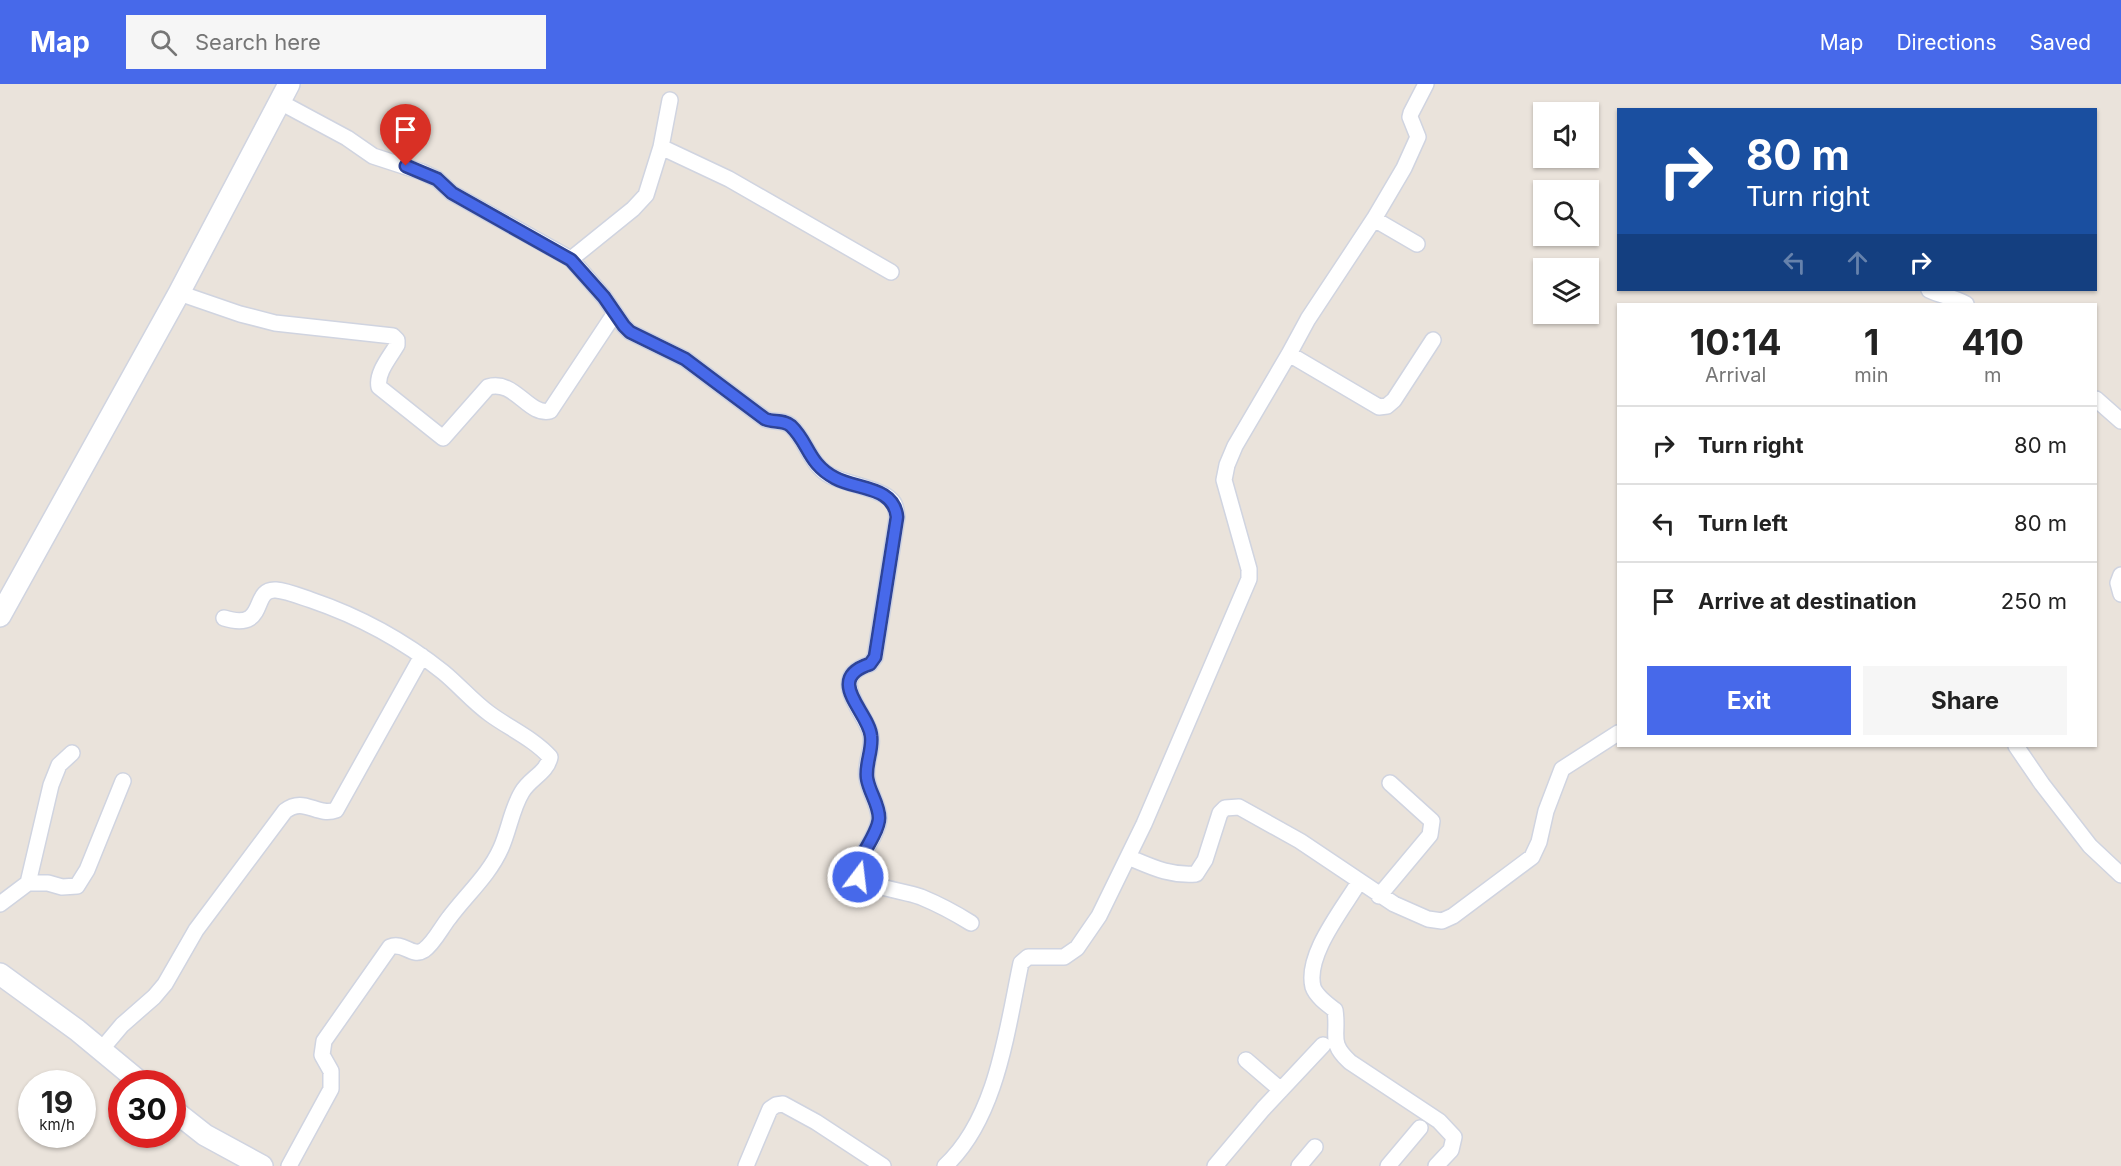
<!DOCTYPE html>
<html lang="en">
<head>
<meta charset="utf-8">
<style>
  :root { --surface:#fff; --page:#f6f6f6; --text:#222; --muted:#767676; --line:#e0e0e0; --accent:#4769ea }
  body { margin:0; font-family:Inter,sans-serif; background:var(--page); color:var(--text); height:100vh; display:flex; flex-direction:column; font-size:22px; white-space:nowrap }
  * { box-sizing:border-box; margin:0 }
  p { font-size:20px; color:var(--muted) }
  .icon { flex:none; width:33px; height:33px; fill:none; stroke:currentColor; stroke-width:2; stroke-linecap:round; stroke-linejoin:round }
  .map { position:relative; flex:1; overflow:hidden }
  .sheet { position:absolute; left:1617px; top:219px; width:480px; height:444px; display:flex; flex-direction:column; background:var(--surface); border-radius:0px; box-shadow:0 2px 4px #0004 }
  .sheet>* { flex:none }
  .banner { position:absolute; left:1617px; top:24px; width:480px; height:183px; border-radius:0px; box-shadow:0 2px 4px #0004; background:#1a4fa0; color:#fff; overflow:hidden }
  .controls { position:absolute; left:1533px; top:18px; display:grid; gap:12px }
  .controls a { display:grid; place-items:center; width:66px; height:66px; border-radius:0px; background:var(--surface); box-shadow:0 2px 4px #0004; font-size:30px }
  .speed { position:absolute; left:18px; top:986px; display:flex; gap:12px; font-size:30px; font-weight:700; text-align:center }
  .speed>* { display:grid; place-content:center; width:78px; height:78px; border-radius:50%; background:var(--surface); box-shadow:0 2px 4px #0004; line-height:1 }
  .speed small { font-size:15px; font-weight:400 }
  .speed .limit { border:9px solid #d22; background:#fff; color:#111 }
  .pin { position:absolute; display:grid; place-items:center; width:51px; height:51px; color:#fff; margin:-62px -26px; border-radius:50% 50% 50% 0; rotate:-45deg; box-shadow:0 0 6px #0007 }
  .pin .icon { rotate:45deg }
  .me { position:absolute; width:66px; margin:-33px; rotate:15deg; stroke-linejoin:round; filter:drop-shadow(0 0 4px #0008) }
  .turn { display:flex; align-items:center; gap:21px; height:126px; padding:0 30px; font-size:27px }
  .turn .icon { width:78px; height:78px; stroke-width:2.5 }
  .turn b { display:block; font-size:42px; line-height:51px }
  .lanes { display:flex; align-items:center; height:57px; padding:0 30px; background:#0003; justify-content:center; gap:30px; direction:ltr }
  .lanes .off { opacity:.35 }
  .eta { display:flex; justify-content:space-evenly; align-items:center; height:102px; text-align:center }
  .eta b { font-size:36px; font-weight:700; line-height:42px }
  .button { display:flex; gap:12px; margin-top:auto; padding:12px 30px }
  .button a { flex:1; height:69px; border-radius:0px; background:var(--accent); color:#fff; font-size:24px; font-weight:700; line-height:69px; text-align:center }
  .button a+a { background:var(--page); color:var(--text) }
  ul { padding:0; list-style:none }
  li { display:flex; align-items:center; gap:18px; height:78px; padding:0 30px; border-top:2px solid var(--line) }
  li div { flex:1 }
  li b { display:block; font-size:22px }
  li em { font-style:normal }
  header { display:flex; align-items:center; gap:36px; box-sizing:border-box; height:84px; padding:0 30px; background:var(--accent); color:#fff }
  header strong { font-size:28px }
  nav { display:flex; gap:33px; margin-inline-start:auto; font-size:21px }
  .search { width:420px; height:54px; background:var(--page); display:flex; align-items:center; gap:15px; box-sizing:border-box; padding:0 21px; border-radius:0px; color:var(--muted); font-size:22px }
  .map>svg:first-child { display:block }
</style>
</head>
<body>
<header>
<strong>Map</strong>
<div class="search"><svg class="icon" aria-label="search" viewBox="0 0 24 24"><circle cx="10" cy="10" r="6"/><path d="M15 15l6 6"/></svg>Search here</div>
<nav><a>Map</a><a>Directions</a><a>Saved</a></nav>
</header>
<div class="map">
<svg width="2121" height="1082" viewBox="0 0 2121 1082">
  <rect width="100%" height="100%" fill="#eae3db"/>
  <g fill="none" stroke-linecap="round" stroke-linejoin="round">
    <defs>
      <path id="street" d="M280,18l67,36 26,18 49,16 15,7 15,14 119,66 33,38 20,29 6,6 55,27 80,60c9,4 18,0 26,7 16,15 19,39 40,50 15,8 50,13 60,24 5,4 5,11 6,17l-22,140 -5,7c-43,13 -7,45 0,68 5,15 -6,31 -3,46 2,14 12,27 12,40 0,14 -18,38 -24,51v4c13,15 47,17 66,24 17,7 34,16 50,26
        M661,63l68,32 162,93
        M1374,135l43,25
        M571,175l62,-50 13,-14 15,-48 9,-47
        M1929,206c12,6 25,7 37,14
        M179,209l61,21 35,9 118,13 4,4v5c-7,12 -21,28 -18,42l64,51 45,-51c27,-8 40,29 62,24l65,-98
        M1289,270l90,53 8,-1 7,-6 39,-60
        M2096,315l25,22
        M2121,491l-3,8 3,11
        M224,534c45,14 26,-30 52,-28 11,1 23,6 35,10 47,16 92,40 132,72 16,13 30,30 47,42 19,14 44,25 60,43 -3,16 -20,21 -28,35 -10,16 -13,38 -21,56 -12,27 -34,46 -52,70 -8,10 -15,25 -25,32 -12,8 -21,-9 -34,-3l-66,94 -2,14 9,16v18l-42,77
        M2016,662l26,38 48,62 31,29
        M1128,773c24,10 41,19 68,17l9,-14 15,-47 5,-5 14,-1 61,34 94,63 34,15 14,2 11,-5 79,-59 7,-15 7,-31 16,-42 56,-36
        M1359,798c-16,27 -54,73 -46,105 3,9 14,17 22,23 4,26 -7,32 15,52l89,59 15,16 -3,13 -15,16
        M28,799l23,-98 8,-20 13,-12
        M1379,812l51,-61 2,-14 -42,-38
        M0,820l28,-21h20l14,4 15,-1 10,-16 36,-89
        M101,966l21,-25 32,-28 11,-13 31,-54 89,-119c19,-15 32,6 51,-1l86,-154
        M1246,976l35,30
        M746,1082l24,-57 6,-4 7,-1 33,18 67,44
        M945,1082c52,-48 62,-137 76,-203l7,-6h36l13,-9 22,-32 45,-92 105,-245v-10l-25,-89 3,-15 8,-19 54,-92 19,-35 66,-100 30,-51 14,-31 -8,-20 1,-4 15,-29
        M1215,1082l48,-57 60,-64
        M1299,1082l16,-19
        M1388,1082l32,-38"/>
      <path id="secondary" d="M0,532l179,-323 110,-209
        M0,890l77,56 64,53
        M172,1025l33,26 57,31"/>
    </defs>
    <use href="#street" stroke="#d0d4e0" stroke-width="18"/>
    <use href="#secondary" stroke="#d0d4e0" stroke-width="24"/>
    <use href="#street" stroke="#fff" stroke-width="15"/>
    <use href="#secondary" stroke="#fff" stroke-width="21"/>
  </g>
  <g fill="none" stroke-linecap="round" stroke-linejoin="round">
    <defs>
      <path id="route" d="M406,82l31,13 15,14 119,67 33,37 20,29 6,6 55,27 80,60c9,4 18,0 26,7 18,17 17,38 44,52 22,12 59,8 62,39l-22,140 -5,7c-47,15 -1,48 1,72 2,14 -6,28 -4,42 2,14 12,26 12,40 0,13 -18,38 -24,50v5l3,4"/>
    </defs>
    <use href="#route" stroke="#2e4498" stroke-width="15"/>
    <use href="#route" stroke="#4769ea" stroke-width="10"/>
  </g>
</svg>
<div class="controls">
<a><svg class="icon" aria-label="sound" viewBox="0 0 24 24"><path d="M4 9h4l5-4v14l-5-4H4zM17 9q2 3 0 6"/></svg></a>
<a><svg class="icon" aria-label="search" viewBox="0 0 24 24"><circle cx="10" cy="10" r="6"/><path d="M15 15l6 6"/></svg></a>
<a><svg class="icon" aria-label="layers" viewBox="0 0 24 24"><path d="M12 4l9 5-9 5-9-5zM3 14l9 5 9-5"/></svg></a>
</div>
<div class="speed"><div>19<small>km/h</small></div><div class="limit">30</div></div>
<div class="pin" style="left:406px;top:82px;background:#d93025"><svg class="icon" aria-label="arrive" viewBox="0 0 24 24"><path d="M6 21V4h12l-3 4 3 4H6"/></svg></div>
<svg class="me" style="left:858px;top:793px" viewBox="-20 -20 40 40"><circle r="17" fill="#4769ea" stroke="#fff" stroke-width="3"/><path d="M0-11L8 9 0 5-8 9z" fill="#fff"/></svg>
<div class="banner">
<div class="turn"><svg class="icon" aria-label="right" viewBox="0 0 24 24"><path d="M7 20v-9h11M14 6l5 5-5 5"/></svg><div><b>80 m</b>Turn right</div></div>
<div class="lanes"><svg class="icon off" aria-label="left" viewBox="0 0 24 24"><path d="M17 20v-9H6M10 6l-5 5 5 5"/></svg><svg class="icon off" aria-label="ahead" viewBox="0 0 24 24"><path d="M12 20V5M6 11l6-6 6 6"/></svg><svg class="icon" aria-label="right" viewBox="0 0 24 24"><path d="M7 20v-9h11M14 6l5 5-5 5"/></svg></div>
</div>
<section class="sheet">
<div class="eta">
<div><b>10:14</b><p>Arrival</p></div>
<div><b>1</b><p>min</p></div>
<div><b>410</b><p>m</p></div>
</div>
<ul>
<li><svg class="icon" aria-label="right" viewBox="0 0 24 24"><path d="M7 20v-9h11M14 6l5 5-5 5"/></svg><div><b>Turn right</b></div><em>80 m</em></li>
<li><svg class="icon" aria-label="left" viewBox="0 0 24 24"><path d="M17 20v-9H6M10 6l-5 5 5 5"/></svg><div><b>Turn left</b></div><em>80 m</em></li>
<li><svg class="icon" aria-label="arrive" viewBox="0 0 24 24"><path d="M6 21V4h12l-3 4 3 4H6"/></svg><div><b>Arrive at destination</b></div><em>250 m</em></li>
</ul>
<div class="button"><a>Exit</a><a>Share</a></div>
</section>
</div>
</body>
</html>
